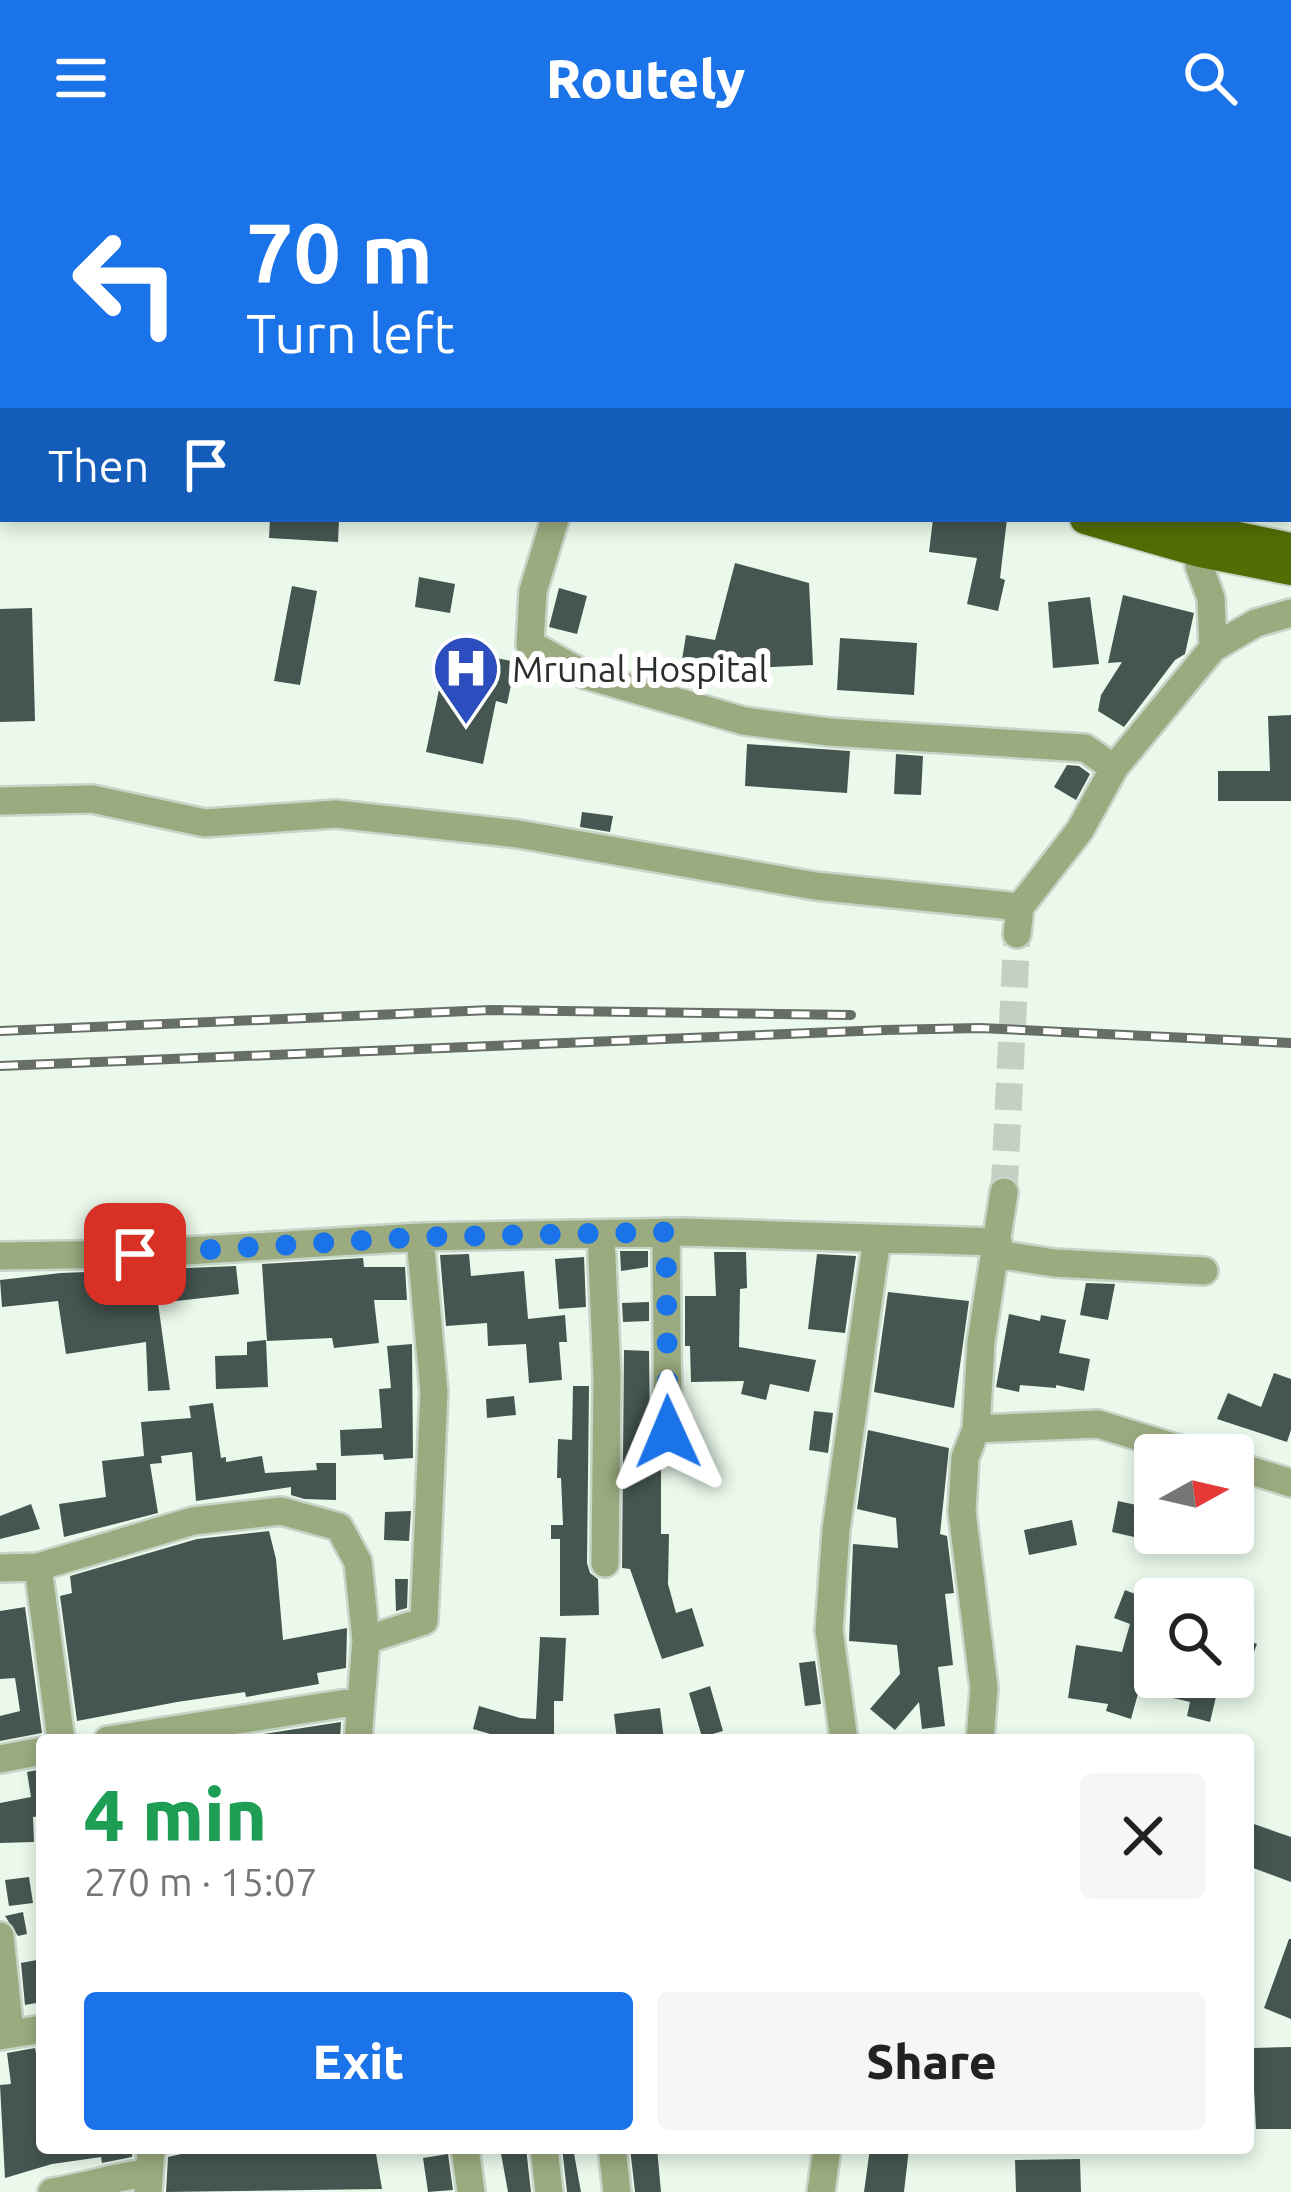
<!DOCTYPE html>
<html lang="en">
<head>
<meta charset="utf-8">
<style>
  :root { --surface:#fff; --page:#f6f6f6; --text:#222; --muted:#767676; --accent:#1a73e8 }
  body { margin:0; font-family:Ubuntu,sans-serif; background:var(--page); color:var(--text); height:100vh; display:flex; flex-direction:column; font-size:45px; white-space:nowrap }
  * { box-sizing:border-box; margin:0 }
  p { font-size:39px; color:var(--muted) }
  .icon { flex:none; width:66px; height:66px; fill:none; stroke:currentColor; stroke-width:2; stroke-linecap:round; stroke-linejoin:round }
  .map { position:relative; flex:1; overflow:hidden }
  .drawer { position:absolute; left:36px; top:1578px; width:1218px; height:420px; display:flex; flex-direction:column; background:var(--surface); border-radius:12px; box-shadow:0 6px 18px #0003 }
  .drawer>* { flex:none }
  .banner { position:absolute; left:0px; top:0px; width:1293px; height:366px; box-shadow:0 6px 18px #0003; background:#1a73e8; color:#fff; overflow:hidden }
  .needle { width:78px; rotate:82deg }
  .controls { position:absolute; left:1134px; top:1278px; display:grid; gap:24px }
  .controls a { display:grid; place-items:center; width:120px; height:120px; border-radius:12px; background:var(--surface); box-shadow:0 6px 18px #0003; font-size:60px }
  .pin { position:absolute; display:grid; place-items:center; width:102px; height:102px; color:#fff; margin:-51px; border-radius:24px; box-shadow:0 6px 18px #0006 }
  .me { position:absolute; width:132px; margin:-66px; rotate:359deg; stroke-linejoin:round; filter:drop-shadow(0 0 9px #0008) }
  .turn { display:flex; align-items:center; gap:42px; height:252px; padding:0 48px; font-size:54px }
  .turn .icon { width:156px; height:156px; stroke-width:2.5 }
  .turn b { display:block; font-size:84px; line-height:102px }
  .then { display:flex; align-items:center; height:114px; padding:0 48px; background:#0003; gap:24px; font-size:45px }
  .round { display:grid; place-items:center; flex:none; width:126px; height:126px; border-radius:12px; background:var(--page) }
  .overview { display:flex; align-items:center; justify-content:space-between; height:204px; padding:0 48px }
  h1 { font-size:72px; font-weight:800; line-height:90px; color:#1e9e55 }
  .action { display:flex; gap:24px; margin-top:auto; padding:24px 48px }
  .action a { flex:1; height:138px; border-radius:12px; background:var(--accent); color:#fff; font-size:48px; font-weight:800; line-height:138px; text-align:center }
  .action a+a { background:var(--page); color:var(--text) }
  header { display:flex; justify-content:space-between; align-items:center; height:156px; padding:0 48px; background:var(--accent); color:#fff; font-size:54px; font-weight:800 }
  .map>svg:first-child { display:block }
</style>
</head>
<body>
<header><svg class="icon" aria-label="menu" viewBox="0 0 24 24"><path d="M4 6h16M4 12h16M4 18h16"/></svg>Routely<svg class="icon" aria-label="search" viewBox="0 0 24 24"><circle cx="10" cy="10" r="6"/><path d="M15 15l6 6"/></svg></header>
<div class="map">
<svg width="1291" height="2036" viewBox="0 0 1291 2036">
  <rect width="100%" height="100%" fill="#eaf9eb"/>
  <path fill="#efe6ab" d="M400,0h419l-4,3z"/>
  <path fill="#455650" d="M270,363h69l-1,23 -69,-4z
    M933,363h74l-7,59 5,2 -7,31 -31,-7 10,-46 -48,-6z
    M735,407l74,20 4,82 -106,5 -26,-4 5,-31 29,5z
    M419,421l36,7 -5,29 -35,-6z
    M292,430l25,5 -17,94 -26,-4z
    M559,432l28,8 -10,38 -28,-7z
    M1123,439l71,18 -9,41 -10,6 -51,67 -26,-16 3,-16 21,-33 -14,1z
    M1090,441l9,67 -46,4 -5,-66z
    M32,452l3,113 -35,1v-113z
    M840,482l77,5 -3,52 -77,-5z
    M467,496l49,10 -9,42 -11,-3 -13,63 -57,-12 19,-91 20,4z
    M1291,559v86h-73v-30h52l-2,-55z
    M747,588l103,7 -3,42 -102,-7z
    M896,598l27,2 -2,39 -27,-1z
    M1067,609l12,1 11,8 -14,26 -22,-13z
    M582,656l31,4 -3,16 -30,-5z
    M620,1095h28v16l-27,4z
    M714,1096h32l1,36 -7,1 -1,58 77,13 -7,32 -39,-8 -4,16 -25,-6 3,-13 -53,1 -1,-36h-5v-50h31z
    M469,1098l2,22 53,-5 4,48 37,-4 2,27h-8l3,38 -33,3 -3,-39 -38,2 -1,-23 -41,3 -6,-71z
    M817,1098l39,2 -11,77 -37,-4z
    M584,1101l2,50 -27,2 -4,-50z
    M363,1102l1,9h41l2,33h-33l5,43 -45,5 -2,-10 -65,3 -5,-77z
    M236,1110l3,28 -81,9 12,87 -22,1 -2,-49 -80,12 -8,-53 -56,6 -2,-27 61,-7z
    M1086,1127l29,1 -7,36 -28,-5z
    M888,1136l81,9 -15,107 -80,-16z
    M649,1146v19l-26,1 -1,-19z
    M1009,1158l31,7 1,-6 25,5 -7,33 31,6 -6,32 -28,-6v3l-36,-3 -1,7 -23,-5z
    M266,1184l2,47 -52,2 -1,-33 32,-1v-13z
    M412,1188l1,114 -29,2 -1,-6 -42,2 -1,-26 42,-2 -3,-39 12,-1 -4,-42z
    M624,1194l25,1 1,81 11,16v86h8l-1,50 8,29 16,-5 12,38 -42,13 -32,-90 -8,-1z
    M1274,1217l17,6v51l-4,12 -70,-23 11,-26 33,14z
    M573,1230h16l-2,177 3,10 8,6 1,36 -39,1v-77h-9v-14h12l-2,-47h-4l1,-39 14,1z
    M514,1240l2,19 -29,3 -1,-19z
    M213,1247l8,55 5,-1v5l36,-6 3,17 52,-3 -1,-7h20v37l-32,-1 -13,-4v-8l-95,14 -4,-49 -31,4 1,7 -12,1 8,49 -94,24 -5,-33 47,-7 -4,-36 42,-5 -3,-34 50,-4 -2,-12z
    M814,1255l19,2 -5,40 -19,-3z
    M868,1274l81,18 -9,86 7,2 7,57 -9,1 8,71 -15,2 7,59 -23,3 -3,-27 -24,28 -25,-21 30,-35 -3,-29 -48,-4 4,-97 45,4 -2,-30 -39,-9z
    M1118,1345l37,8 -3,32 -40,-9z
    M31,1348l9,25 -40,10v-23z
    M411,1355l-2,30 -25,-1 1,-28z
    M1072,1364l5,25 -48,10 -5,-25z
    M269,1375l7,28 7,81 64,-12 -1,40 -29,5 2,11 -73,13 -1,-5 -68,10 -100,19 -17,-125 12,-3 -2,-17 127,-37z
    M395,1423h13l-1,29 -11,3z
    M1125,1434l30,12v32l-12,43 77,3 -10,42 -23,-6 3,-14 -51,-12 -8,29 -25,-8 2,-7 -40,-6 8,-53 46,7 8,-28 -16,-6z
    M25,1451l17,126 -42,8v-25l20,-5 -5,-33 -15,1v-68z
    M1233,1478l24,10 -11,28 -13,-5z
    M540,1481l26,1 -3,63h-9v39h-43l-38,-11 6,-23 41,12 16,1z
    M815,1505l6,43 -16,2 -6,-43z
    M710,1530l13,45 -21,6 -13,-44z
    M660,1552l4,32h-47l-3,-26z
    M341,1566l-1,18h-114z
    M42,1613v47l-9,1 1,25 -34,1v-40l31,-6 -4,-25z
    M1248,1666l43,15v45l-43,-16z
    M29,1721l4,26 -24,3 -4,-26z
    M23,1756l4,22 -9,2 -13,-20z
    M1289,1783h2v80l-27,-11z
    M42,1803v43l-17,3 -4,-42z
    M1291,1891v82h-35l-4,-81z
    M35,1892l3,15 4,-1v86h60v6l31,-6 -1,9 -30,6 -1,-6 -49,7 -47,14 -5,-93 11,-1 -4,-31z
    M208,1992h167l7,41 -216,3 2,-35z
    M500,1992h26l5,44h-23z
    M562,1992h11l8,44h-14z
    M630,1992h27l4,44h-26z
    M870,1992h39l-5,44h-40z
    M448,1998l5,36 -25,2 -5,-34z
    M1080,2003l1,33h-65l-1,-32z"/>
  <g fill="none" stroke-linecap="round" stroke-linejoin="round">
    <path stroke="#c3d1c4" stroke-width="27" stroke-dasharray="27 14" stroke-linecap="butt" d="M1004,1036l13,-258"/>
    <defs>
      <path id="minor" d="M329,0l1,3
        M1109,0l1,3
        M1182,0l1,3
        M852,3l1,-3
        M891,3l50,-3
        M0,117l3,1
        M555,363l-22,72 -3,53 55,31 159,46 85,11 256,16 29,20
        M1201,378l-2,32 12,32 2,50
        M0,645l92,-2 113,24 131,-9 182,20 297,52 205,21
        M1017,778l3,-27 60,-77 34,-62 99,-120 43,-25 35,-10
        M666,1076l2,200
        M601,1078l6,144 -2,185
        M997,1098l57,9 150,8
        M0,1100l135,-2 285,-17 264,-5 314,10
        M976,1273l122,-5 101,31
        M1233,1309l58,18
        M38,1411l23,173
        M0,1412l38,-1 155,-46 88,-10 58,16 19,35 8,78 -8,100
        M366,1484l58,-19 10,-229 -14,-155
        M108,1584l252,-39
        M844,1584l-15,-110 7,-100 41,-292
        M980,1584l4,-52 -22,-176 3,-54 11,-29 5,-87 23,-150
        M0,1603l42,-8
        M0,1780l10,98
        M0,1880l42,-7
        M465,1992l6,44
        M544,1992l5,44
        M612,1992l5,44
        M52,2036c33,-5 62,-15 95,-19
        M148,2036l3,-44
        M821,2036l6,-44"/>
      <path id="major" d="M37,0l3,3
        M62,0l3,3
        M1085,363l115,33 91,18
        M1161,365l130,27"/>
    </defs>
    <use href="#minor" stroke="#c7d5c8" stroke-width="32"/>
    <use href="#major" stroke="#c7d5c8" stroke-width="34"/>
    <use href="#minor" stroke="#9bab7f" stroke-width="27"/>
    <use href="#major" stroke="#536d04" stroke-width="30"/>
    <defs>
      <path id="rail" d="M0,875l491,-21 360,5
        M0,910l885,-36 95,-2 311,15"/>
    </defs>
    <use href="#rail" stroke="#666e66" stroke-width="10"/>
    <use href="#rail" stroke="#fff" stroke-width="6" stroke-dasharray="18" stroke-linecap="butt"/>
  </g>
  <g fill="none" stroke-linecap="round" stroke-linejoin="round">
    <path stroke="#1a73e8" stroke-width="21" stroke-dasharray="0 37.8" d="M135,1098l285,-17 246,-5 2,200"/>
  </g>
  <defs>
    <symbol id="hospital-pin" viewBox="-11 -11 22 30"><path d="M0 17L-7.5 6A9.5 9.5 0 1 1 7.5 6Z" fill="#2c4dbd" stroke="#fff"/><path d="M-5-5h3v3.5h4V-5h3V5h-3V1.5h-4V5h-3Z" fill="#fff"/></symbol>
  </defs>
  <g fill-rule="evenodd">
    <use href="#hospital-pin" x="428" y="474" width="76" height="104"/>
  </g>
  <g text-anchor="middle" dominant-baseline="central" stroke-width="12" stroke-linejoin="round" paint-order="stroke">
    <g font-size="36" fill="#292f29" stroke="#fff" text-anchor="start">
      <text x="512" y="512">Mrunal Hospital</text>
    </g>
  </g>
</svg>
<div class="controls">
<a><svg class="needle" viewBox="-14 -14 28 28"><path d="M0-13l5 13h-10z" fill="#e53935"/><path d="M0 13l5-13h-10z" fill="#767676"/></svg></a>
<a><svg class="icon" aria-label="search" viewBox="0 0 24 24"><circle cx="10" cy="10" r="6"/><path d="M15 15l6 6"/></svg></a>
</div>
<div class="pin" style="left:135px;top:1098px;background:#d93025"><svg class="icon" aria-label="arrive" viewBox="0 0 24 24"><path d="M6 21V4h12l-3 4 3 4H6"/></svg></div>
<svg class="me" style="left:668px;top:1276px" viewBox="-20 -20 40 40"><path d="M0-17L14 15 0 8-14 15z" fill="#1a73e8" stroke="#fff" stroke-width="4"/></svg>
<div class="banner">
<div class="turn"><svg class="icon" aria-label="left" viewBox="0 0 24 24"><path d="M17 20v-9H6M10 6l-5 5 5 5"/></svg><div><b>70 m</b>Turn left</div></div>
<div class="then">Then<svg class="icon" aria-label="arrive" viewBox="0 0 24 24"><path d="M6 21V4h12l-3 4 3 4H6"/></svg></div>
</div>
<section class="drawer">
<div class="overview"><div><h1>4 min</h1><p>270 m · 15:07</p></div><a class="round"><svg class="icon" aria-label="close" viewBox="0 0 24 24"><path d="M6 6l12 12M18 6L6 18"/></svg></a></div>
<div class="action"><a>Exit</a><a>Share</a></div>
</section>
</div>
</body>
</html>
